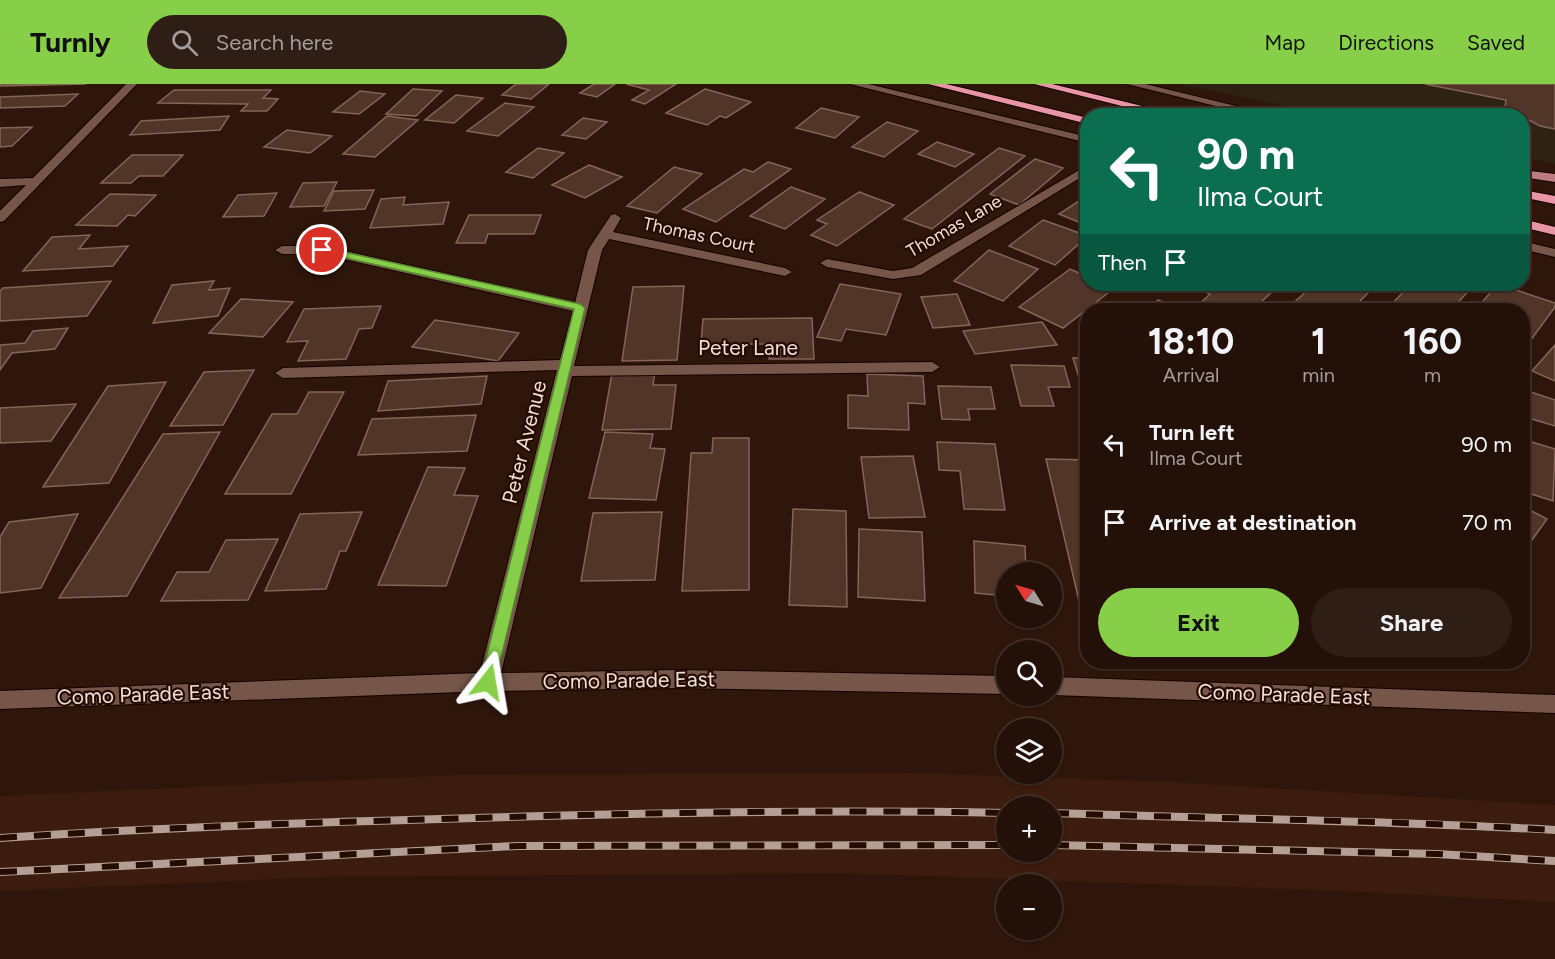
<!DOCTYPE html>
<html lang="en">
<head>
<meta charset="utf-8">
<style>
  :root { --surface:#231008; --page:#2f1e16; --text:#f1f3f6; --muted:#a39d9c; --line:#403029; --accent:#88cf49 }
  body { margin:0; font-family:Figtree,sans-serif; background:var(--page); color:var(--text); height:100vh; display:flex; flex-direction:column; font-size:22px; white-space:nowrap }
  * { box-sizing:border-box; margin:0 }
  p { font-size:20px; color:var(--muted) }
  .icon { flex:none; width:33px; height:33px; fill:none; stroke:currentColor; stroke-width:2; stroke-linecap:round; stroke-linejoin:round }
  .map { position:relative; flex:1; overflow:hidden }
  .panel { position:absolute; left:1080px; top:219px; width:450px; height:366px; display:flex; flex-direction:column; background:var(--surface); border-radius:24px; box-shadow:0 2px 4px #0004,0 0 0 2px var(--line) }
  .panel>* { flex:none }
  .hud { position:absolute; left:1080px; top:24px; width:450px; height:183px; border-radius:24px; box-shadow:0 2px 4px #0004,0 0 0 2px var(--line); background:#0b6e4f; color:#fff; overflow:hidden }
  .needle { width:39px; rotate:307deg }
  .fabs { position:absolute; left:996px; top:478px; display:grid; gap:12px }
  .fabs a { display:grid; place-items:center; width:66px; height:66px; border-radius:50%; background:var(--surface); box-shadow:0 2px 4px #0004,0 0 0 2px var(--line); font-size:30px }
  .pin { position:absolute; display:grid; place-items:center; width:51px; height:51px; color:#fff; margin:-26px; border:3px solid #fff; border-radius:50%; box-shadow:0 2px 6px #0007 }
  .me { position:absolute; width:66px; margin:-33px; rotate:14deg; stroke-linejoin:round; filter:drop-shadow(0 0 4px #0008) }
  .turn { display:flex; align-items:center; gap:21px; height:126px; padding:0 18px; font-size:27px }
  .turn .icon { width:78px; height:78px; stroke-width:2.5 }
  .turn b { display:block; font-size:42px; line-height:51px }
  .then { display:flex; align-items:center; height:57px; padding:0 18px; background:#0003; gap:12px; font-size:22px }
  .eta { display:flex; justify-content:space-evenly; align-items:center; height:102px; text-align:center }
  .eta b { font-size:36px; font-weight:700; line-height:42px }
  .action { display:flex; gap:12px; margin-top:auto; padding:12px 18px }
  .action a { flex:1; height:69px; border-radius:36px; background:var(--accent); color:#111; font-size:24px; font-weight:700; line-height:69px; text-align:center }
  .action a+a { background:var(--page); color:var(--text) }
  ul { padding:0; list-style:none }
  li { display:flex; align-items:center; gap:18px; height:78px; padding:0 18px }
  li div { flex:1 }
  li b { display:block; font-size:22px }
  li em { font-style:normal }
  header { display:flex; align-items:center; gap:36px; box-sizing:border-box; height:84px; padding:0 30px; background:var(--accent); color:#111 }
  header strong { font-size:28px }
  nav { display:flex; gap:33px; margin-inline-start:auto; font-size:21px }
  .search { width:420px; height:54px; background:var(--page); display:flex; align-items:center; gap:15px; box-sizing:border-box; padding:0 21px; border-radius:33px; color:var(--muted); font-size:22px }
  .map>svg:first-child { display:block }
</style>
</head>
<body>
<header>
<strong>Turnly</strong>
<div class="search"><svg class="icon" aria-label="search" viewBox="0 0 24 24"><circle cx="10" cy="10" r="6"/><path d="M15 15l6 6"/></svg>Search here</div>
<nav><a>Map</a><a>Directions</a><a>Saved</a></nav>
</header>
<div class="map">
<svg width="1555" height="875" viewBox="0 0 1555 875">
  <rect width="100%" height="100%" fill="#2f160b"/>
  <path fill="#2e2214" d="M1180,0h375v80l-32,-7 -1,-41 -194,-1z"/>
  <path fill="#3c1c0e" fill-rule="evenodd" d="M912,689l257,9 386,23v97l-232,-12 -483,-17 -516,4 -324,14v-95l458,-21zM1006,723h46v45h-46z"/>
  <path fill="#523529" stroke="#846558" stroke-width="1.5" d="M0,0h86l-86,2z
    M516,0h33l-18,15 -29,-4z
    M594,0h-1h22l-18,13 -17,-4z
    M626,0h50l-31,20 -13,-4 17,-10z
    M1425,0h130v45l-15,-3 -35,-19 1,-7z
    M413,5l29,2 -26,25 -30,-2z
    M705,5l46,13 -25,16 -6,-2 -13,9 -41,-12z
    M174,6h97l-8,8 15,1 -11,12h-26l7,-7 -90,-1z
    M360,7l25,3 -26,20 -26,-2z
    M78,10l-13,12 -65,2v-11z
    M456,11l27,3 -29,25 -29,-3z
    M505,19l29,4 -36,29 -31,-5z
    M821,24l38,9 -24,21 -39,-10z
    M229,32l-9,14 -90,5 11,-14z
    M387,32l31,4 -43,37 -32,-3z
    M583,34l24,4 -21,17 -24,-4z
    M887,38l31,9 -34,26 -32,-10z
    M32,43l-20,19 -12,1v-19z
    M287,46l45,6 -22,17 -46,-6z
    M937,58l37,12 -19,13 -37,-13z
    M538,64l26,5 -31,25 -27,-6z
    M999,64l26,8 -93,73 -28,-10z
    M132,71h51l-20,21h-24l-8,7h-30z
    M1035,75l28,9 -44,37 -29,-11z
    M768,78l23,7 -75,53 -33,-13 61,-40 9,3z
    M589,81l33,12 -37,21 -33,-13z
    M674,83l28,7 -45,39 -30,-7z
    M337,98l-13,24 -34,1 13,-24z
    M791,103l34,12 -40,30 -35,-13z
    M374,106l-9,19 -41,2 10,-20z
    M859,108l35,13 -57,41 -26,-11 16,-11 -10,-4z
    M277,109l-13,23 -41,1 15,-22z
    M110,110l46,1 -21,21 -7,-1 -11,11 -41,-1z
    M1088,111v31l-29,-12z
    M405,113l-2,8 46,-3 -6,22 -73,4 11,-29z
    M469,131h72l-7,19h-46l-3,9h-29z
    M1043,136l45,16 -33,29 -46,-19z
    M90,151l-11,14 49,-3 -15,20 -90,5 29,-34z
    M989,166l49,19 -35,32 -49,-20z
    M1070,185l18,8v7h14l11,5 -50,39 -44,-21z
    M111,197l-24,35 -87,5v-30l3,-3z
    M214,197l-5,9 21,-2 -12,28 -65,7 19,-38z
    M840,200l61,10 -15,41 -40,-6 -5,12 -24,-4z
    M1194,200h86l-27,26h-60l17,-16 -19,-8z
    M1314,200h63l-26,26h-65z
    M1411,200h64l-24,26h-65z
    M1498,200l57,19v4l-33,45v-42h-47z
    M684,202l-7,74 -55,1 11,-74z
    M957,210l13,31 -37,3 -12,-31z
    M241,215l52,3 -30,35 -54,-4z
    M1158,216l25,10h-37z
    M381,222l-9,22 -13,1 -13,30 -48,2 10,-20 -21,1 17,-33z
    M812,234l2,41h-45v-15h-68l2,-25z
    M435,236l84,13 -21,28 -86,-14z
    M1042,238l15,23 -82,9 -12,-23z
    M68,244l-13,21 -43,4 -12,17v-25l25,-2 8,-12z
    M1555,261v36l-23,-10z
    M1073,274h15v30l-6,-1z
    M1011,281l53,1 6,21h-22l6,19h-33z
    M254,286l-31,55 -53,1 34,-54z
    M655,288l-2,13h23l-5,44 -69,1 10,-57z
    M867,290l56,2 2,28 -17,-1 1,27 -61,-2v-33l20,1z
    M487,292l-6,28 -103,7 10,-30z
    M166,298l-57,101 -66,4 65,-101z
    M938,302l53,1 4,22h-27l2,11 -28,-1z
    M1522,305l33,11v26l-33,-10z
    M309,308h35l-53,102h-66l47,-80h25z
    M76,320l-25,37 -51,2v-35z
    M476,331l-9,36 -109,4 14,-36z
    M220,348l-93,164 -68,2 104,-164z
    M605,348l48,2 -3,14 15,1 -9,51 -67,-2z
    M713,354h36v152l-67,1 9,-138h21z
    M1522,355l33,10 -2,52 -31,-10z
    M937,358l58,2 10,66 -41,-1 -4,-38 -21,-1z
    M913,372l12,61 -56,1 -8,-61z
    M1046,375l42,1v142l-9,-1z
    M428,383l37,1 -11,27 24,1 -32,90 -68,-1z
    M1522,422l25,13 -25,35z
    M793,425l53,2 1,96 -58,-2z
    M362,428l-16,39h-6l-14,38 -61,2 35,-77z
    M662,428l-7,68 -74,1 12,-68z
    M78,430l-37,74 -41,5v-56l9,-15z
    M859,445l63,3 3,69 -67,-4z
    M278,455l-30,61 -87,1 16,-29h32l17,-32z
    M974,457l51,5 1,27h-20v23l-31,-3z"/>
  <g fill="none" stroke-linecap="round" stroke-linejoin="round">
    <defs>
      <path id="minor" d="M126,0h11l-133,137 -4,1v-11l26,-26 -26,2v-8l33,-1z
        M850,0h18l220,53v6z
        M1127,0h18l132,32h-21z
        M1088,81v8l-167,102 -28,4 -66,-12 -7,-4 7,-4 66,12 19,-3z
        M615,130l6,4 -8,14 172,36 7,4 -7,4 -176,-37 -7,11 -28,116 358,-4 8,5 -8,5 -360,4 -71,297 175,-3 330,6v18l-330,-6 -188,3 -488,18v-18l480,-18 77,-303 -274,8 -8,-5 8,-5 277,-8 13,-49 -251,-57h-40l-7,-4 7,-4h40l253,57 13,-53 23,-35z
        M1522,157l33,8v8l-33,-8z
        M1052,593l503,18v18l-503,-18z"/>
      <path id="major" d="M1522,86l33,4v8l-33,-5z"/>
      <path id="highway" d="M928,0h18l142,34v6z
        M1034,0h18l131,32h-21z
        M1522,106l33,6v8l-33,-7z
        M1522,135l33,8v8l-33,-8z"/>
    </defs>
    <use href="#minor" stroke="#160200" stroke-width="2"/>
    <use href="#major" stroke="#160200" stroke-width="2"/>
    <use href="#highway" stroke="#160200" stroke-width="2"/>
    <use href="#minor" fill="#755649" fill-rule="evenodd"/>
    <use href="#major" fill="#bb7c82" fill-rule="evenodd"/>
    <use href="#highway" fill="#e995a8" fill-rule="evenodd"/>
    <defs>
      <path id="rail" d="M1052,729c168,6 336,7 503,17
        M0,754c146,-10 293,-15 440,-19 188,-6 377,-10 566,-6
        M1052,761l385,9 118,7
        M0,788l517,-26 489,-1"/>
    </defs>
    <use href="#rail" stroke="#b49f96" stroke-width="8"/>
    <use href="#rail" stroke="#250c03" stroke-width="6" stroke-dasharray="17" stroke-linecap="butt"/>
  </g>
  <path fill="#88cf49" stroke="#58872f" stroke-width="1.5" d="M322,163l258,57 5,4 -91,379 -6,2 -5,-2 -3,-5 94,-373 -255,-57 -2,-2z"/>
  <g text-anchor="middle" dominant-baseline="central" stroke-width="4.5" stroke-linejoin="round" paint-order="stroke">
    <g font-size="18" fill="#f1ded7" stroke="#250c03">
      <text transform="translate(954 142) rotate(-30)">Thomas Lane</text>
      <text transform="translate(699 151) rotate(12)">Thomas Court</text>
    </g>
    <g font-size="21" fill="#f1ded7" stroke="#250c03">
      <text x="748" y="263">Peter Lane</text>
      <text transform="translate(524 358) rotate(-76)">Peter Avenue</text>
      <text transform="translate(629 596) rotate(-1)">Como Parade East</text>
      <text transform="translate(143 610) rotate(-2)">Como Parade East</text>
      <text transform="translate(1284 610) rotate(2)">Como Parade East</text>
    </g>
  </g>
</svg>
<div class="fabs">
<a><svg class="needle" viewBox="-14 -14 28 28"><path d="M0-13l5 13h-10z" fill="#e53935"/><path d="M0 13l5-13h-10z" fill="#a39d9c"/></svg></a>
<a><svg class="icon" aria-label="search" viewBox="0 0 24 24"><circle cx="10" cy="10" r="6"/><path d="M15 15l6 6"/></svg></a>
<a><svg class="icon" aria-label="layers" viewBox="0 0 24 24"><path d="M12 4l9 5-9 5-9-5zM3 14l9 5 9-5"/></svg></a>
<a>+</a>
<a>−</a>
</div>
<div class="pin" style="left:322px;top:166px;background:#d93025"><svg class="icon" aria-label="arrive" viewBox="0 0 24 24"><path d="M6 21V4h12l-3 4 3 4H6"/></svg></div>
<svg class="me" style="left:488px;top:598px" viewBox="-20 -20 40 40"><path d="M0-17L14 15 0 8-14 15z" fill="#88cf49" stroke="#fff" stroke-width="4"/></svg>
<div class="hud">
<div class="turn"><svg class="icon" aria-label="left" viewBox="0 0 24 24"><path d="M17 20v-9H6M10 6l-5 5 5 5"/></svg><div><b>90 m</b>Ilma Court</div></div>
<div class="then">Then<svg class="icon" aria-label="arrive" viewBox="0 0 24 24"><path d="M6 21V4h12l-3 4 3 4H6"/></svg></div>
</div>
<section class="panel">
<div class="eta">
<div><b>18:10</b><p>Arrival</p></div>
<div><b>1</b><p>min</p></div>
<div><b>160</b><p>m</p></div>
</div>
<ul>
<li><svg class="icon" aria-label="left" viewBox="0 0 24 24"><path d="M17 20v-9H6M10 6l-5 5 5 5"/></svg><div><b>Turn left</b><p>Ilma Court</p></div><em>90 m</em></li>
<li><svg class="icon" aria-label="arrive" viewBox="0 0 24 24"><path d="M6 21V4h12l-3 4 3 4H6"/></svg><div><b>Arrive at destination</b></div><em>70 m</em></li>
</ul>
<div class="action"><a>Exit</a><a>Share</a></div>
</section>
</div>
</body>
</html>
